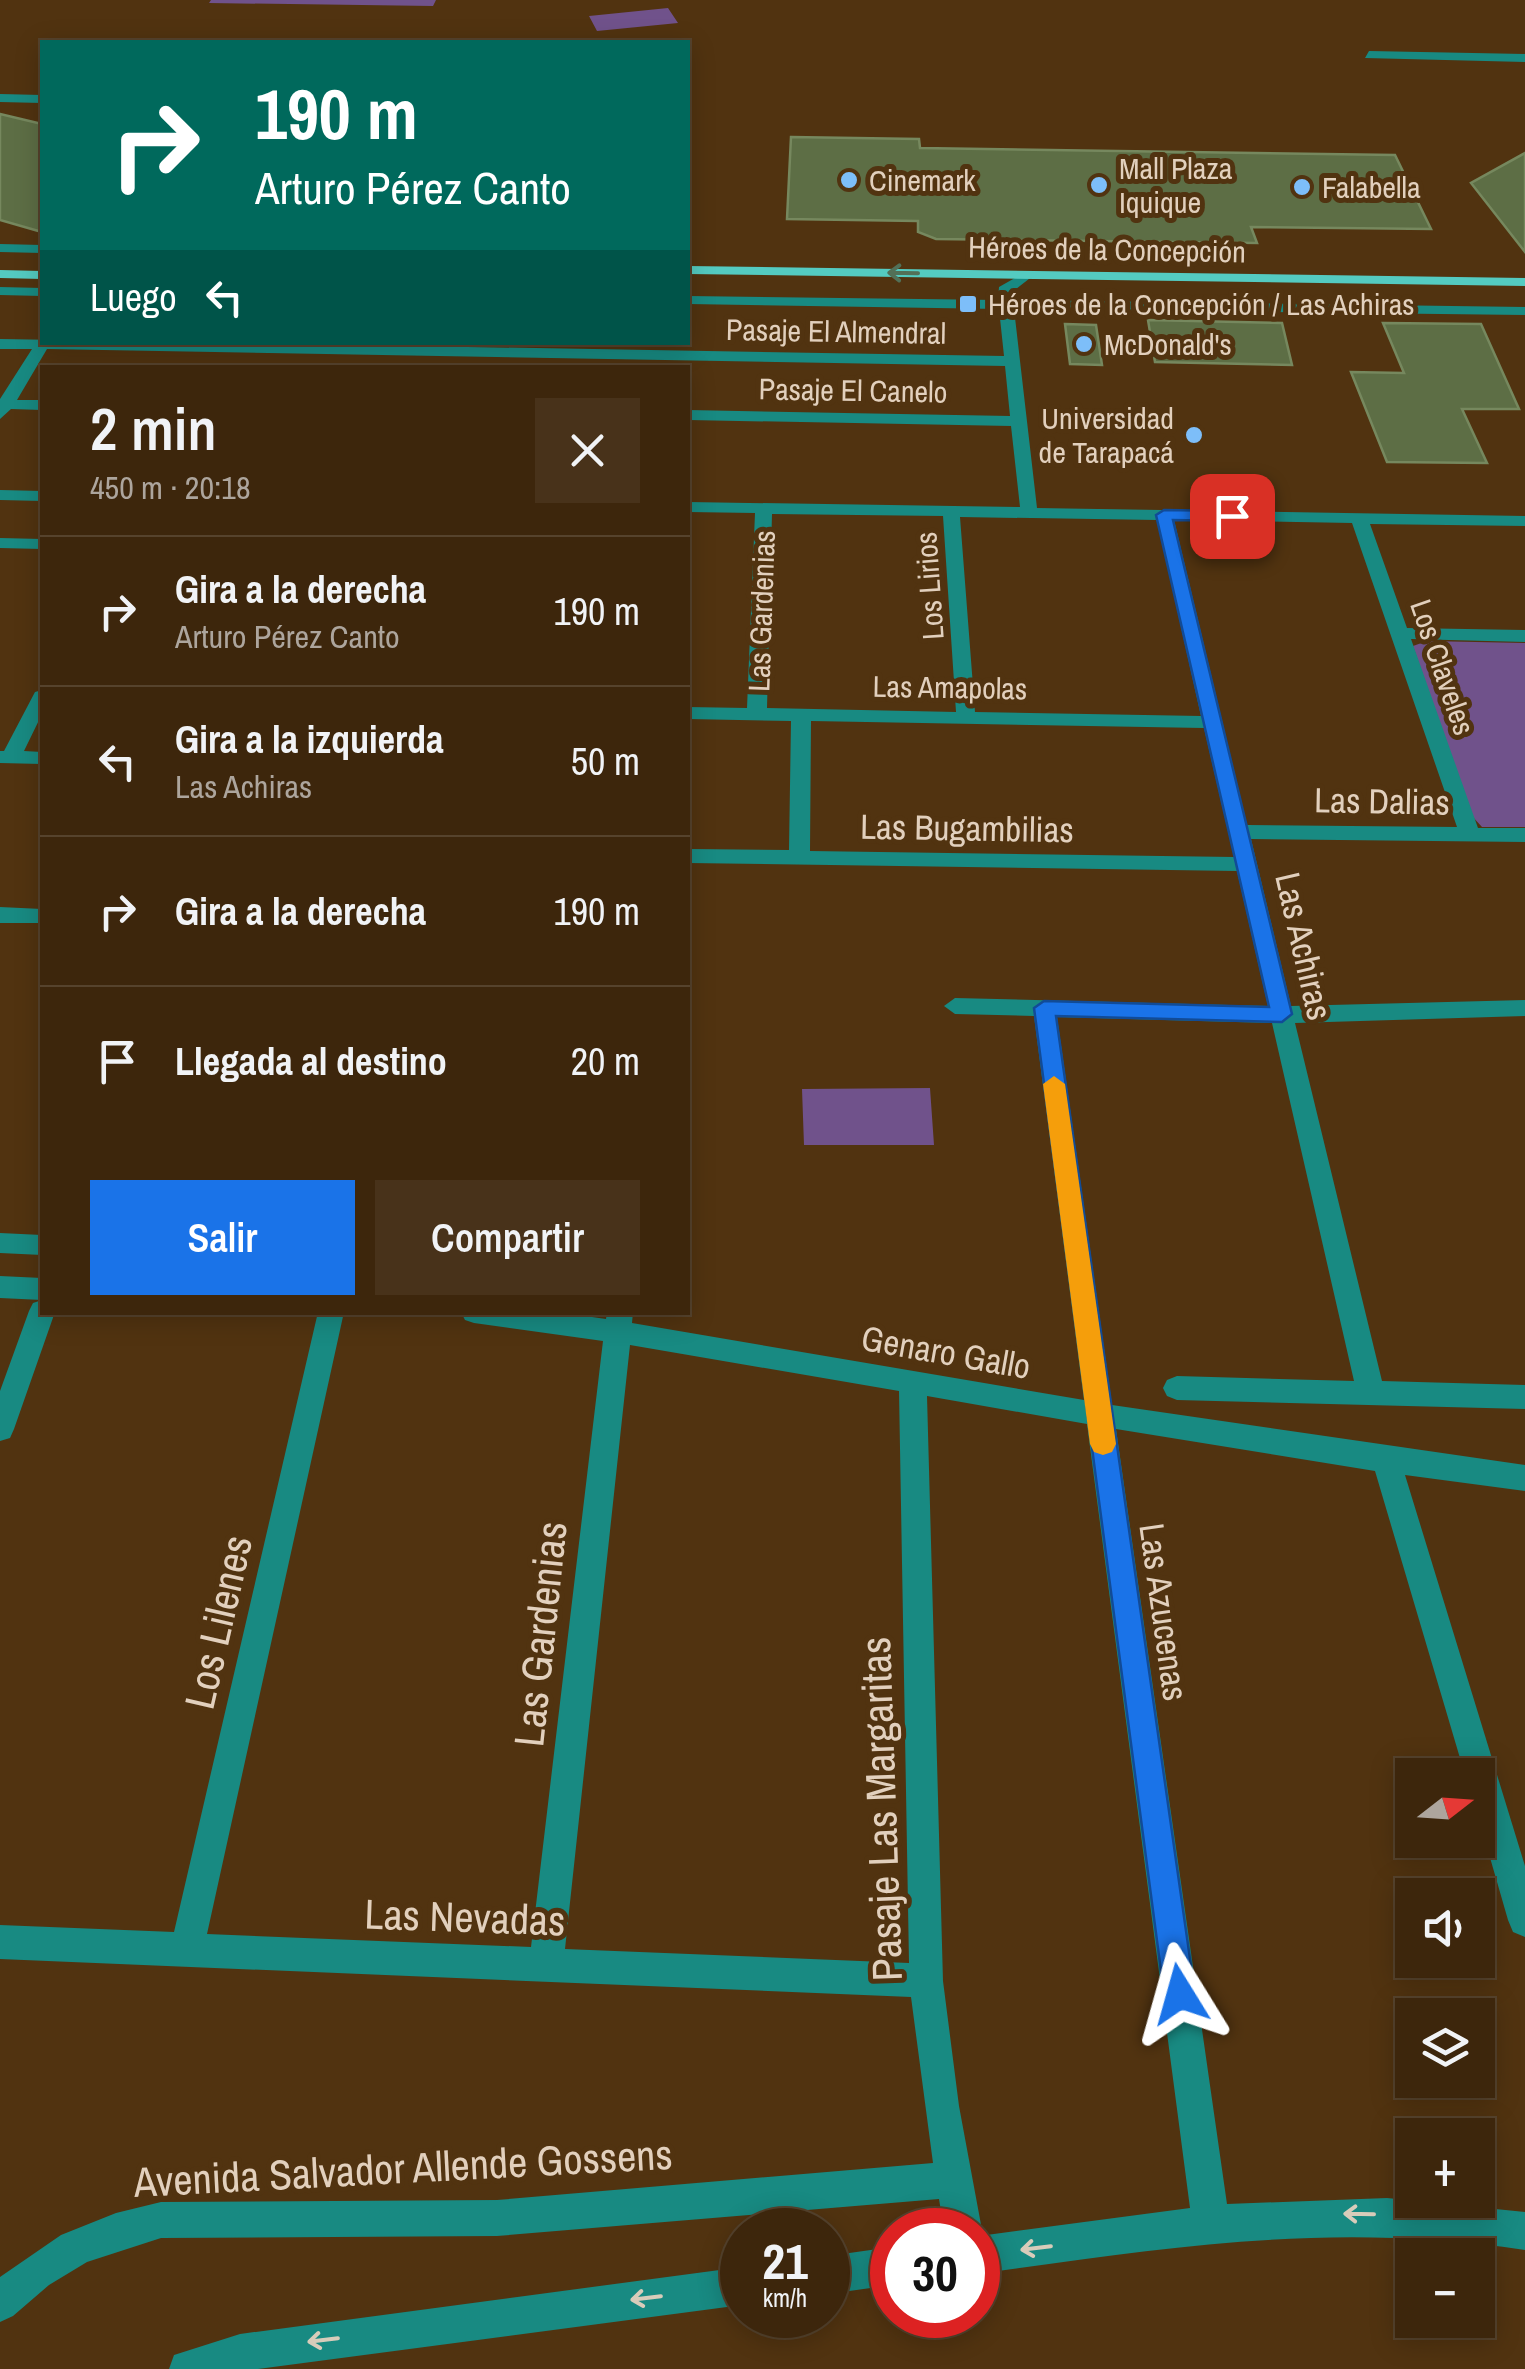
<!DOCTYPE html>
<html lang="es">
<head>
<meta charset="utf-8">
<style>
  :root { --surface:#3d260c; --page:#48321a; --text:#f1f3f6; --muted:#ada59d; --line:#56432d; --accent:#1a73e8 }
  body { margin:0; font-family:"Archivo Narrow",sans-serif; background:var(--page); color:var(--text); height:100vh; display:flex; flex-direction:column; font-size:38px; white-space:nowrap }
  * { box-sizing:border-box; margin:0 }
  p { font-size:32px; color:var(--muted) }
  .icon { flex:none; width:55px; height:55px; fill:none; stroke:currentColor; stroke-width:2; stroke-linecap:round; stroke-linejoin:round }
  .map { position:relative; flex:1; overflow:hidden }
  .details { position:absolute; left:40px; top:365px; width:650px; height:950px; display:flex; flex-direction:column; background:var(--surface); border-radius:0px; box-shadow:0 5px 25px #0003,0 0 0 2px var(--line) }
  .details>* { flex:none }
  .top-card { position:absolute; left:40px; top:40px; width:650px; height:305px; border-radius:0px; box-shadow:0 5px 25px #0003,0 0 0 2px var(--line); background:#00695c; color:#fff; overflow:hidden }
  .needle { width:65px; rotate:73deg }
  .controls { position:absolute; left:1395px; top:1758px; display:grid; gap:20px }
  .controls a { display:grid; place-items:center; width:100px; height:100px; border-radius:0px; background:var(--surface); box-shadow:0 5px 25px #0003,0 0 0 2px var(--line); font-size:50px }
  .speed { position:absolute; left:720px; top:2208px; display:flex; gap:20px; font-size:50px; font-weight:700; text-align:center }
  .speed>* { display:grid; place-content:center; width:130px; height:130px; border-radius:50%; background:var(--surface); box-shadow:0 5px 25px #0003,0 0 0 2px var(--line); line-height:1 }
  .speed small { font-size:25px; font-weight:400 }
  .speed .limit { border:15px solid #d22; background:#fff; color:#111 }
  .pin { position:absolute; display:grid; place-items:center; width:85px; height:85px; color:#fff; margin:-42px; border-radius:20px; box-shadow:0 5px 15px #0006 }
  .me { position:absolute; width:110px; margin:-55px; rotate:352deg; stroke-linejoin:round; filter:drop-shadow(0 0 8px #0008) }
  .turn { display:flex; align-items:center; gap:35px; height:210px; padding:0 50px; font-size:45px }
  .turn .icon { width:130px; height:130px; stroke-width:2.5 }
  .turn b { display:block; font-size:70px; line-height:85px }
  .then { display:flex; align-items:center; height:95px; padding:0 50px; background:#0003; gap:20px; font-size:38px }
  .round { display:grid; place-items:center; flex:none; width:105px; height:105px; border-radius:0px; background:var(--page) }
  .head { display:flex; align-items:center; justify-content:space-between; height:170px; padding:0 50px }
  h1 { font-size:60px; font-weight:600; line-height:75px }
  .cta { display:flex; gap:20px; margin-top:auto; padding:20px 50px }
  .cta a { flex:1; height:115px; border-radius:0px; background:var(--accent); color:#fff; font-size:40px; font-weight:600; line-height:115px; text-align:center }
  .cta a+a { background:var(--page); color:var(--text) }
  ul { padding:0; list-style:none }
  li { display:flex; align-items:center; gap:30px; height:150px; padding:0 50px; border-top:2px solid var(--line) }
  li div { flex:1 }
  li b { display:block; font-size:38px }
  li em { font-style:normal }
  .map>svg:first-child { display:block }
</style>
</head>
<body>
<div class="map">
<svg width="1525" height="2369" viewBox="0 0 1525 2369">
  <rect width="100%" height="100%" fill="#513310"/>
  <path fill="#70528b" d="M211,0h225l-3,6 -224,-3z
    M668,8l10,15 -81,8 -8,-15z
    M1427,641l98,2v184h-43l-11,-12 -58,-169z
    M930,1088l4,57h-130l-2,-56z"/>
  <path fill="#5d6e45" stroke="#76885e" stroke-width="2.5" d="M0,114l42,10v108l-42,-12z
    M791,137l128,2 1,9 475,7 36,74 -180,-2 6,16 -321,-4 -18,-7v-11l-131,-2z
    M1525,153v99l-54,-69z
    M1148,320l134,3 10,42 -137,-3z
    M1383,323l98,1 38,85h-57l25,54 -100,-1 -36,-90 53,1z
    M1065,324l31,1 6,40 -32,-1z"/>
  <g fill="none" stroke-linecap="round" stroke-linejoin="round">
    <path fill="#188a82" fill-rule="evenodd" d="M1369,51l156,3v8l-160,-4z
      M0,94l42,1v8l-42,-1z
      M0,244l42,1v8l-42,-1z
      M1027,271l7,4 -22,17 1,8 512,7v8l-511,-6 23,199 488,8v10l-155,-2 37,104 118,2v12l-114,-3 67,189h47v14l-274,-3 40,167 234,-6v16l-230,7 87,358 143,4v24l-348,-9 -10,-4 -4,-8 4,-8 10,-4 177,5 -82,-358 -215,-6 55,388 413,60v26l-120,-16 120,391v71l-12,-5 -5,-12 -30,-104v-41h-13l-90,-304 -259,-42 111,775 160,-6 138,14v38c-193,-29 -356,-3 -547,24v-44h-34l-5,-31 -442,37 -336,2 -74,24 -38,23 -36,31 -13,6v-45l61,-42 55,-22 45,-11 336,-2 436,-37 -22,-166 -911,-38v-34l174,7 144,-620h26l-137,622 324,13 72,-606 -129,-18 -9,-3 -4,-8h96l49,7 1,-7h26l-1,11 452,77 -50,-384 -79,-2 -11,-8 11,-8 313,8 -31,-135 -549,-8v-14l101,1 2,-129 -103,-2v-12l59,1 8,-195 -67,-1v-10l332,5 -9,-81 -323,-6v-10l322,6 -5,-50 -958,-17 -30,51h25v10l-31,-1 -11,10v-20l32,-50h-32v-10l1004,17 -5,-47 -311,-5v-8l310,4 1,-13zM772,514l171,2 13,196 -189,-4zM960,517l197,3 44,196 -226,-4zM1174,520l178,3 105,304 -210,-2zM811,721l393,7 30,129 -424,-6zM630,1345l269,46 10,572 -344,-14zM927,1396l160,28 103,784 -211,28 3,-6 -23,-124 -16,-125z
      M0,287l42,1v8l-42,-1z
      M0,490l42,1v10l-42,-1z
      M0,538l42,1v10l-42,-1z
      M42,690v24l-18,37 18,1v12l-42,-1v-12h4l31,-59z
      M0,907l42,2v14h-42z
      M0,1233l42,2v20l-42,-2z
      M0,1276l42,2v22l-42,-2z
      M42,1300v12h13l-41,117 -4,9 -10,3v-50l29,-80 4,-8z
      M892,2247v38l-64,9v-38z
      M742,2267v38l-484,64h-89l5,-14 66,-21z"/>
    <path fill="#54cbc1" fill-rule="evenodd" d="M688,266l837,12v8l-837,-12z
      M0,270l42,1v8l-42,-1z"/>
  </g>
  <defs><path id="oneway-shaft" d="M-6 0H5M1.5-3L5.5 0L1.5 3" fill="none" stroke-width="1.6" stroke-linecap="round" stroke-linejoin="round" transform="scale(2.5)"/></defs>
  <use stroke="#527057" href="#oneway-shaft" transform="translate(903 273) rotate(-179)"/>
  <g stroke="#d8ccba">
    <use href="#oneway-shaft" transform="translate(1359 2214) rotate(-179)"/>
    <use href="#oneway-shaft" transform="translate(1036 2248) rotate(173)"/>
    <use href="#oneway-shaft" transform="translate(646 2298) rotate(173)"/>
    <use href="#oneway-shaft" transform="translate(323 2340) rotate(173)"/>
  </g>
  <path fill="#1a73e8" stroke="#114b97" stroke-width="2.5" d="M1164,510l68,1 8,5 -8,5 -59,-1 119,494 -10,8 -226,-6 139,978 -4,11 -11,5 -12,-5 -4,-11 -130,-986 10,-7 225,6 -113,-492z"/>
  <path fill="#f59e0b" d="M1054,1076l11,8 51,360 -4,8 -9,3 -9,-3 -4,-8 -47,-360z"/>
  <g fill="#7dbef9" stroke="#513310" stroke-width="4">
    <circle cx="849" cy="180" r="10"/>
    <circle cx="1099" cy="185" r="10"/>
    <circle cx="1302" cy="187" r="10"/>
    <rect x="958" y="294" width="20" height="20" rx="5"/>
    <circle cx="1084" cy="344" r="10"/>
    <circle cx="1194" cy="435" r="10"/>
  </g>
  <g text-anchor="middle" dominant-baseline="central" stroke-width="10" stroke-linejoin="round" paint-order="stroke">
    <g font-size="30" fill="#e2d0bd" stroke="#513310" text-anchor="start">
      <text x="1119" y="168">Mall Plaza<tspan x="1119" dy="34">Iquique</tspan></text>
      <text x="869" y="180">Cinemark</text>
      <text x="1322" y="187">Falabella</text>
      <text x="988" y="304">Héroes de la Concepción / Las Achiras</text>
      <text x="1104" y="344">McDonald's</text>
      <text x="1174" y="418" text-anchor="end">Universidad<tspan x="1174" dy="34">de Tarapacá</tspan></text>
    </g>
    <g font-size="30" fill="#e2d0bd" stroke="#513310">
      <text transform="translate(1107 249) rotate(1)">Héroes de la Concepción</text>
      <text transform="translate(836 331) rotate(1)">Pasaje El Almendral</text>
      <text transform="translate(853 390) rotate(1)">Pasaje El Canelo</text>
      <text transform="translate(929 586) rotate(-94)">Los Lirios</text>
      <text transform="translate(761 611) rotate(-88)">Las Gardenias</text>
      <text transform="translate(1443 667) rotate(71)">Los Claveles</text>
      <text transform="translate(950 687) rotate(1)">Las Amapolas</text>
    </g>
    <g font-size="35" fill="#e2d0bd" stroke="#513310">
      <text transform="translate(1382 801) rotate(1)">Las Dalias</text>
      <text transform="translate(967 828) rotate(1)">Las Bugambilias</text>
      <text transform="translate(1304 946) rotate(77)">Las Achiras</text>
      <text transform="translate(946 1352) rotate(10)">Genaro Gallo</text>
      <text transform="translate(1164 1612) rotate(82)">Las Azucenas</text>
    </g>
    <g font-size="42" fill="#e2d0bd" stroke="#513310">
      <text transform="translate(218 1622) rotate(-77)">Los Lilenes</text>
      <text transform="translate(540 1634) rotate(-84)">Las Gardenias</text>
      <text transform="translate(881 1809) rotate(-92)">Pasaje Las Margaritas</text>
      <text transform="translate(465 1917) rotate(2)">Las Nevadas</text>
      <text transform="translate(403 2168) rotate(-3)">Avenida Salvador Allende Gossens</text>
    </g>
  </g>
</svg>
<div class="controls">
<a><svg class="needle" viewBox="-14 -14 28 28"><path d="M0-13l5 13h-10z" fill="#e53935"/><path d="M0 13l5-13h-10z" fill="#ada59d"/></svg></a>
<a><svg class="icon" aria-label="sound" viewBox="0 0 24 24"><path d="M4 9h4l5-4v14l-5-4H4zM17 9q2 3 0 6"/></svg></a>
<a><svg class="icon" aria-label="layers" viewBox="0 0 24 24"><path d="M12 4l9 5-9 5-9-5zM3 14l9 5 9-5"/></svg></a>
<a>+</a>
<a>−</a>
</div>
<div class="speed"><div>21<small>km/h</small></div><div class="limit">30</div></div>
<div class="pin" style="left:1232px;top:516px;background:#d93025"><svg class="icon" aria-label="arrive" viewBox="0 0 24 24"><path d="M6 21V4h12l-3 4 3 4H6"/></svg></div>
<svg class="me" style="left:1180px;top:1994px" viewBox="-20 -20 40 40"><path d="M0-17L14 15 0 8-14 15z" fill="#1a73e8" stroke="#fff" stroke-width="4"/></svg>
<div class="top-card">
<div class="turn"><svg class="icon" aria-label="right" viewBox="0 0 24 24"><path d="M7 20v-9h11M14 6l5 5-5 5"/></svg><div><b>190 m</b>Arturo Pérez Canto</div></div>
<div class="then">Luego<svg class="icon" aria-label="left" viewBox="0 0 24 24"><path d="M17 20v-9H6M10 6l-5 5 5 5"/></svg></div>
</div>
<section class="details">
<div class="head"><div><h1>2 min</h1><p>450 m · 20:18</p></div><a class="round"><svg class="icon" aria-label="close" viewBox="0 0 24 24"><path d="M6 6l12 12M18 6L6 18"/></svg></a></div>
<ul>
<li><svg class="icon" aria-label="right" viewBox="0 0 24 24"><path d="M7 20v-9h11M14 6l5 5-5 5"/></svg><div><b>Gira a la derecha</b><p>Arturo Pérez Canto</p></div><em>190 m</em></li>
<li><svg class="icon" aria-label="left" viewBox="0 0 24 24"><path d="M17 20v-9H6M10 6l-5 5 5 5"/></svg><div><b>Gira a la izquierda</b><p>Las Achiras</p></div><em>50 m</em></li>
<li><svg class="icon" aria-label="right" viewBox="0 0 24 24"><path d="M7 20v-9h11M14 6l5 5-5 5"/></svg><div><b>Gira a la derecha</b></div><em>190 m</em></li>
<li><svg class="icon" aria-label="arrive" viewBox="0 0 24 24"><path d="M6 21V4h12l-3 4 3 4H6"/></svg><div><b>Llegada al destino</b></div><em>20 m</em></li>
</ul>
<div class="cta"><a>Salir</a><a>Compartir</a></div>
</section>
</div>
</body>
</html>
